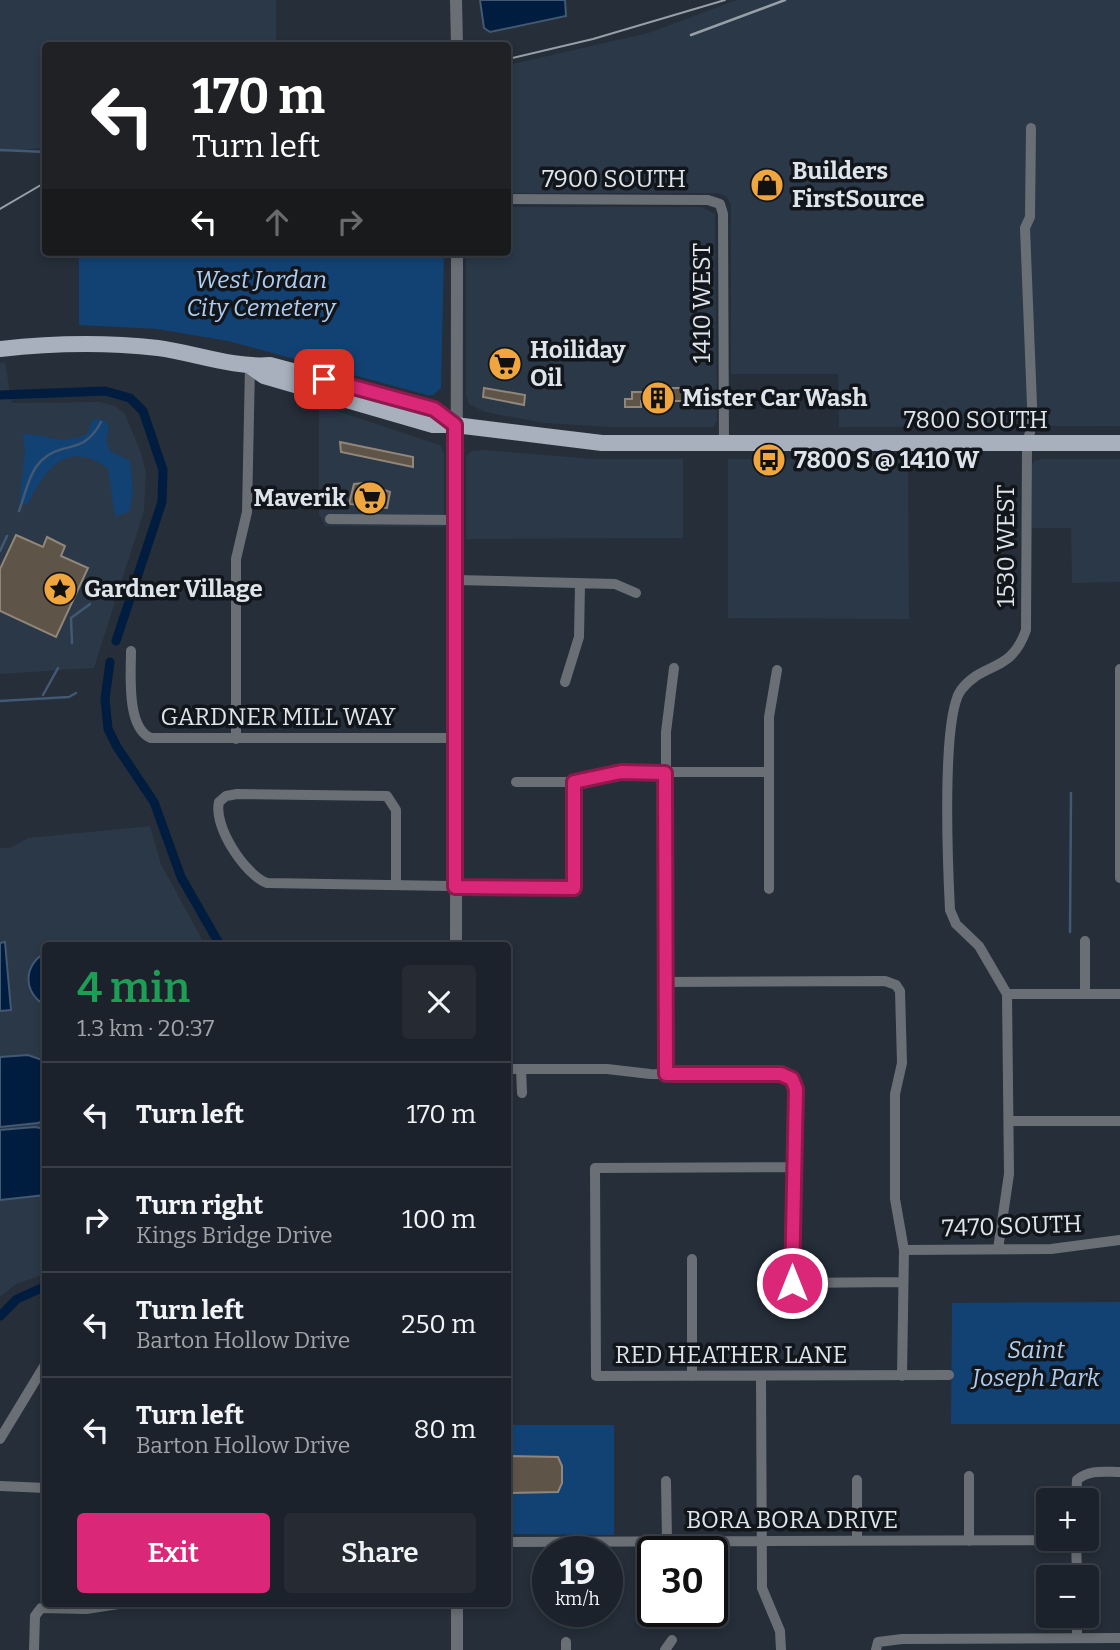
<!DOCTYPE html>
<html lang="en">
<head>
<meta charset="utf-8">
<style>
  :root { --surface:#1c222b; --page:#252a33; --text:#f1f3f6; --muted:#a0a4a9; --line:#3a3f47; --accent:#db2777 }
  body { margin:0; font-family:Bitter,serif; background:var(--page); color:var(--text); height:100vh; display:flex; flex-direction:column; font-size:26px; white-space:nowrap }
  * { box-sizing:border-box; margin:0 }
  p { font-size:23px; color:var(--muted) }
  .icon { flex:none; width:38px; height:38px; fill:none; stroke:currentColor; stroke-width:2; stroke-linecap:round; stroke-linejoin:round }
  .map { position:relative; flex:1; overflow:hidden }
  .drawer { position:absolute; left:42px; top:942px; width:469px; height:665px; display:flex; flex-direction:column; background:var(--surface); border-radius:7px; box-shadow:0 4px 10px #0003,0 0 0 2px var(--line) }
  .drawer>* { flex:none }
  .top-card { position:absolute; left:42px; top:42px; width:469px; height:214px; border-radius:7px; box-shadow:0 4px 10px #0003,0 0 0 2px var(--line); background:#202124; color:#fff; overflow:hidden }
  .tools { position:absolute; left:1036px; top:1488px; display:grid; gap:14px }
  .tools a { display:grid; place-items:center; width:63px; height:63px; border-radius:7px; background:var(--surface); box-shadow:0 4px 10px #0003,0 0 0 2px var(--line); font-size:35px }
  .speed { position:absolute; left:532px; top:1536px; display:flex; gap:14px; font-size:35px; font-weight:700; text-align:center }
  .speed>* { display:grid; place-content:center; width:91px; height:91px; border-radius:50%; background:var(--surface); box-shadow:0 4px 10px #0003,0 0 0 2px var(--line); line-height:1 }
  .speed small { font-size:18px; font-weight:400 }
  .speed .limit { border:4px solid #111; border-radius:10px; background:#fff; color:#111 }
  .pin { position:absolute; display:grid; place-items:center; width:60px; height:60px; color:#fff; margin:-30px; border-radius:14px; box-shadow:0 4px 10px #0006 }
  .me { position:absolute; width:77px; margin:-38px; rotate:0deg; stroke-linejoin:round; filter:drop-shadow(0 0 5px #0008) }
  .turn { display:flex; align-items:center; gap:24px; height:147px; padding:0 35px; font-size:32px }
  .turn .icon { width:91px; height:91px; stroke-width:2.5 }
  .turn b { display:block; font-size:49px; line-height:60px }
  .lanes { display:flex; align-items:center; height:66px; padding:0 35px; background:#0003; justify-content:center; gap:35px; direction:ltr }
  .lanes .off { opacity:.35 }
  .round { display:grid; place-items:center; flex:none; width:74px; height:74px; border-radius:7px; background:var(--page) }
  .headline { display:flex; align-items:center; justify-content:space-between; height:119px; padding:0 35px }
  h1 { font-size:42px; font-weight:600; line-height:52px; color:#1e9e55 }
  .cta { display:flex; gap:14px; margin-top:auto; padding:14px 35px }
  .cta a { flex:1; height:80px; border-radius:7px; background:var(--accent); color:#fff; font-size:28px; font-weight:600; line-height:80px; text-align:center }
  .cta a+a { background:var(--page); color:var(--text) }
  ul { padding:0; list-style:none }
  li { display:flex; align-items:center; gap:21px; height:105px; padding:0 35px; border-top:2px solid var(--line) }
  li div { flex:1 }
  li b { display:block; font-size:26px }
  li em { font-style:normal }
  .map>svg:first-child { display:block }
</style>
</head>
<body>
<div class="map">
<svg width="1120" height="1650" viewBox="0 0 1120 1650">
  <rect width="100%" height="100%" fill="#252e39"/>
  <path fill="#2a3848" d="M0,0h276v45l-230,1 -1,102 -45,4z
    M737,0h383v426l-281,1 -1,-53h-107v-169l-5,-9 -9,-3h-209v-128l140,-32z
    M508,207h194l13,7 2,206 -4,7h-102l-67,-4 -59,-11 -16,-8 -3,-9v-143h42z
    M5,362l7,41 88,-1 15,4 10,8 16,39 5,20 -2,38 -50,157 -94,6v-311z
    M319,405l121,40 4,8v74l-119,-1 -6,-12z
    M484,450l110,9h89v79l-217,1v-83l5,-5z
    M728,459h180l1,160 -181,-1z
    M1041,459h79v123l-48,1 -1,-55h-39v-63l2,-4z
    M150,826l11,38 44,81h-159l-1,329 -29,10 -16,13v-449h10l18,-10z"/>
  <path fill="#124274" d="M79,252h365l-3,136 -8,7h-6l-199,-54 -71,-12 -78,-4z
    M93,419l11,1 5,6 -3,16 4,9 20,10 3,31 -4,20 -14,4 -7,-48c-41,-29 -62,0 -80,35l-9,2 6,-54 -2,-17c29,0 34,13 64,0z
    M1120,1302v122h-169l1,-121z
    M508,1425h106v110l-106,-1z"/>
  <path fill="#001c3e" stroke="#435872" stroke-width="2" d="M565,0l1,16 -76,16 -6,-4 -4,-28z
    M5,942l6,68 -11,1v-68z
    M45,953v52c-22,-12 -22,-40 0,-52z
    M28,1055l17,6v58l-7,4 -38,4v-70z
    M35,1127l10,2v66l-45,5v-70z"/>
  <g fill="none" stroke-linecap="round" stroke-linejoin="round">
    <path stroke="#435872" stroke-width="2.5" d="M0,150l46,2
      M19,511c6,-16 10,-39 23,-51 22,-20 41,-4 59,-38
      M0,551l7,-15
      M72,643l-1,-25 19,-14
      M43,695l15,-27
      M0,701l69,-4 7,-4
      M1070,932l1,-139"/>
    <path stroke="#001c3e" stroke-width="9" d="M0,395l105,-4 25,7 13,13 20,59 -1,32 -46,139
      M110,662l-5,37 3,30 9,18 37,55 27,75 39,68
      M0,1316l17,-17 29,-13"/>
  </g>
  <path fill="#5f5448" stroke="#918679" stroke-width="2" d="M493,356h24v16h-24z
    M484,388l41,7 -1,10 -41,-8z
    M645,388h39v13h-43v6h-16v-8h7v-7h13z
    M340,442l73,15v10l-72,-15z
    M364,483l26,9 -3,16 -38,-4 5,-20z
    M16,535l27,12 4,-10 18,9 -4,10 27,12 -32,69 -56,-26v-42z
    M508,1456l50,1 4,9v17l-4,9 -50,1z"/>
  <g fill="none" stroke-linecap="round" stroke-linejoin="round">
    <path stroke="#6a6f75" stroke-width="10" d="M508,199l200,1 12,4 3,10 1,230
      M330,519l124,1
      M457,580l158,4 21,9
      M131,651c0,22 -5,77 20,87h306
      M1120,669v209
      M565,682l14,-45 1,-53
      M236,739v-180l11,-47 3,-146
      M516,782h58l47,-10h148
      M396,885v-75l-9,-14 -150,-2 -11,2 -7,6c-6,24 26,73 48,81l307,5v-106
      M769,889v-172l8,-47
      M1085,941v53
      M665,982l220,-1 11,4 4,6 2,72 -7,31v105l9,51 -2,126
      M1007,994h113
      M508,1069h99l43,5 137,2 9,13 -4,194 110,-1
      M521,1069l1,24
      M666,1074v-342l8,-64
      M1009,1121h111
      M796,1167l-201,1 1,208 353,-1
      M998,1249l11,-75 -2,-180 -28,-48 -23,-22 -6,-14c-2,-40 -9,-193 11,-220 22,-29 50,-16 65,-60l1,-186 5,-20v-19l-7,-177 5,-11 1,-89
      M904,1250l147,-1 69,-9
      M692,1259v117
      M761,1376l1,212 18,43 1,19
      M0,1439l46,-76
      M857,1480v61
      M666,1481l1,60
      M0,1486l46,2
      M1076,1500l1,-20c12,-11 28,-8 43,-8
      M1076,1538l1,39
      M969,1541v-65
      M508,1542l568,-2
      M1077,1615v23
      M566,1642v8
      M34,1650l1,-34 6,-8 45,1 39,-6
      M665,1650l7,-10
      M876,1650l2,-8 24,-3 218,-1"/>
    <path stroke="#6a6f75" stroke-width="12" d="M456,0l1,46
      M456,945l1,-693
      M457,1650v-47"/>
    <path stroke="#a7b0bc" stroke-width="16" d="M0,349c52,-6 106,-7 158,-1 37,5 75,20 112,17l164,44 21,16
      M250,366l14,10 169,49h22l147,18h518"/>
    <path stroke="#979fa7" stroke-width="2" d="M508,59l85,-20 132,-39
      M0,209l46,-27"/>
    <path stroke="#979fa7" stroke-width="2.5" d="M691,35l94,-35"/>
  </g>
  <g fill="none" stroke-linecap="round" stroke-linejoin="round">
    <defs>
      <path id="route" d="M324,379l110,30 21,16v462l119,1v-106l47,-10 44,1 1,301h115l11,5 4,10 -4,194"/>
    </defs>
    <use href="#route" stroke="#8e194d" stroke-width="18"/>
    <use href="#route" stroke="#db2777" stroke-width="12"/>
  </g>
  <defs>
    <symbol id="shop-disc" viewBox="-11 -11 22 22"><circle r="9.5" fill="#f0a63e" stroke="#12161b"/><path d="M-5-2.5h2.3a2.7 3.5 0 0 1 5.4 0H5L5.5 6h-11ZM-1.5-2.5h3a1.5 2.3 0 0 0-3 0Z" fill="#111"/></symbol>
    <symbol id="supermarket-disc" viewBox="-11 -11 22 22"><circle r="9.5" fill="#f0a63e" stroke="#12161b"/><path d="M-6-5.5h2.5l.6 2H6L4.5 2H-2.5L-4.4-4H-6ZM-1.5 3.2a1.3 1.3 0 1 0 .1 0ZM3 3.2a1.3 1.3 0 1 0 .1 0Z" fill="#111"/></symbol>
    <symbol id="building-disc" viewBox="-11 -11 22 22"><circle r="9.5" fill="#f0a63e" stroke="#12161b"/><path d="M-4-6H4V6H1V3H-1V6H-4ZM-2.5-4.3h1.7v1.8h-1.7ZM.8-4.3h1.7v1.8H.8ZM-2.5-1h1.7V.8h-1.7ZM.8-1h1.7V.8H.8Z" fill="#111"/></symbol>
    <symbol id="bus-disc" viewBox="-11 -11 22 22"><circle r="9.5" fill="#f0a63e" stroke="#12161b"/><path d="M-5-6H5V4H4V6H2V4H-2V6H-4V4H-5ZM-3.5-4V0h7V-4ZM-3.5 1.2v1.5H-2V1.2ZM2 1.2v1.5H3.5V1.2Z" fill="#111"/></symbol>
    <symbol id="sight-disc" viewBox="-11 -11 22 22"><circle r="9.5" fill="#f0a63e" stroke="#12161b"/><path d="M0-6L1.8-2.2L6-1.7L2.9 1.2L3.7 5.4L0 3.3L-3.7 5.4L-2.9 1.2L-6-1.7L-1.8-2.2Z" fill="#111"/></symbol>
  </defs>
  <g fill-rule="evenodd">
    <use href="#shop-disc" x="748" y="166" width="38" height="38"/>
    <use href="#supermarket-disc" x="486" y="345" width="38" height="38"/>
    <use href="#building-disc" x="639" y="379" width="38" height="38"/>
    <use href="#bus-disc" x="750" y="441" width="38" height="38"/>
    <use href="#supermarket-disc" x="351" y="479" width="38" height="38"/>
    <use href="#sight-disc" x="41" y="570" width="38" height="38"/>
  </g>
  <g text-anchor="middle" dominant-baseline="central" stroke-width="7" stroke-linejoin="round" paint-order="stroke">
    <g font-size="24" font-weight="bold" fill="#dee4eb" stroke="#12161b" text-anchor="start">
      <text x="792" y="171">Builders<tspan x="792" dy="28">FirstSource</tspan></text>
      <text x="530" y="350">Hoiliday<tspan x="530" dy="28">Oil</tspan></text>
      <text x="682" y="398">Mister Car Wash</text>
      <text x="794" y="460">7800 S @ 1410 W</text>
      <text x="346" y="498" text-anchor="end">Maverik</text>
      <text x="84" y="589">Gardner Village</text>
    </g>
    <g font-size="24" fill="#dee4eb" stroke="#12161b">
      <text x="614" y="179">7900 SOUTH</text>
      <text transform="translate(702 303) rotate(-90)">1410 WEST</text>
      <text x="976" y="420">7800 SOUTH</text>
      <text transform="translate(1006 546) rotate(-90)">1530 WEST</text>
      <text x="278" y="717">GARDNER MILL WAY</text>
      <text transform="translate(1012 1226) rotate(-2)">7470 SOUTH</text>
      <text x="731" y="1355">RED HEATHER LANE</text>
      <text x="792" y="1520">BORA BORA DRIVE</text>
    </g>
    <g font-size="24" font-style="italic" fill="#aecdf1" stroke="#12161b">
      <text x="261" y="280">West Jordan<tspan x="261" dy="28">City Cemetery</tspan></text>
      <text x="1036" y="1350">Saint<tspan x="1036" dy="28">Joseph Park</tspan></text>
    </g>
  </g>
</svg>
<div class="tools">
<a>+</a>
<a>−</a>
</div>
<div class="speed"><div>19<small>km/h</small></div><div class="limit">30</div></div>
<div class="pin" style="left:324px;top:379px;background:#d93025"><svg class="icon" aria-label="arrive" viewBox="0 0 24 24"><path d="M6 21V4h12l-3 4 3 4H6"/></svg></div>
<svg class="me" style="left:792px;top:1283px" viewBox="-20 -20 40 40"><circle r="17" fill="#db2777" stroke="#fff" stroke-width="3"/><path d="M0-11L8 9 0 5-8 9z" fill="#fff"/></svg>
<div class="top-card">
<div class="turn"><svg class="icon" aria-label="left" viewBox="0 0 24 24"><path d="M17 20v-9H6M10 6l-5 5 5 5"/></svg><div><b>170 m</b>Turn left</div></div>
<div class="lanes"><svg class="icon" aria-label="left" viewBox="0 0 24 24"><path d="M17 20v-9H6M10 6l-5 5 5 5"/></svg><svg class="icon off" aria-label="ahead" viewBox="0 0 24 24"><path d="M12 20V5M6 11l6-6 6 6"/></svg><svg class="icon off" aria-label="right" viewBox="0 0 24 24"><path d="M7 20v-9h11M14 6l5 5-5 5"/></svg></div>
</div>
<section class="drawer">
<div class="headline"><div><h1>4 min</h1><p>1.3 km · 20:37</p></div><a class="round"><svg class="icon" aria-label="close" viewBox="0 0 24 24"><path d="M6 6l12 12M18 6L6 18"/></svg></a></div>
<ul>
<li><svg class="icon" aria-label="left" viewBox="0 0 24 24"><path d="M17 20v-9H6M10 6l-5 5 5 5"/></svg><div><b>Turn left</b></div><em>170 m</em></li>
<li><svg class="icon" aria-label="right" viewBox="0 0 24 24"><path d="M7 20v-9h11M14 6l5 5-5 5"/></svg><div><b>Turn right</b><p>Kings Bridge Drive</p></div><em>100 m</em></li>
<li><svg class="icon" aria-label="left" viewBox="0 0 24 24"><path d="M17 20v-9H6M10 6l-5 5 5 5"/></svg><div><b>Turn left</b><p>Barton Hollow Drive</p></div><em>250 m</em></li>
<li><svg class="icon" aria-label="left" viewBox="0 0 24 24"><path d="M17 20v-9H6M10 6l-5 5 5 5"/></svg><div><b>Turn left</b><p>Barton Hollow Drive</p></div><em>80 m</em></li>
</ul>
<div class="cta"><a>Exit</a><a>Share</a></div>
</section>
</div>
</body>
</html>
